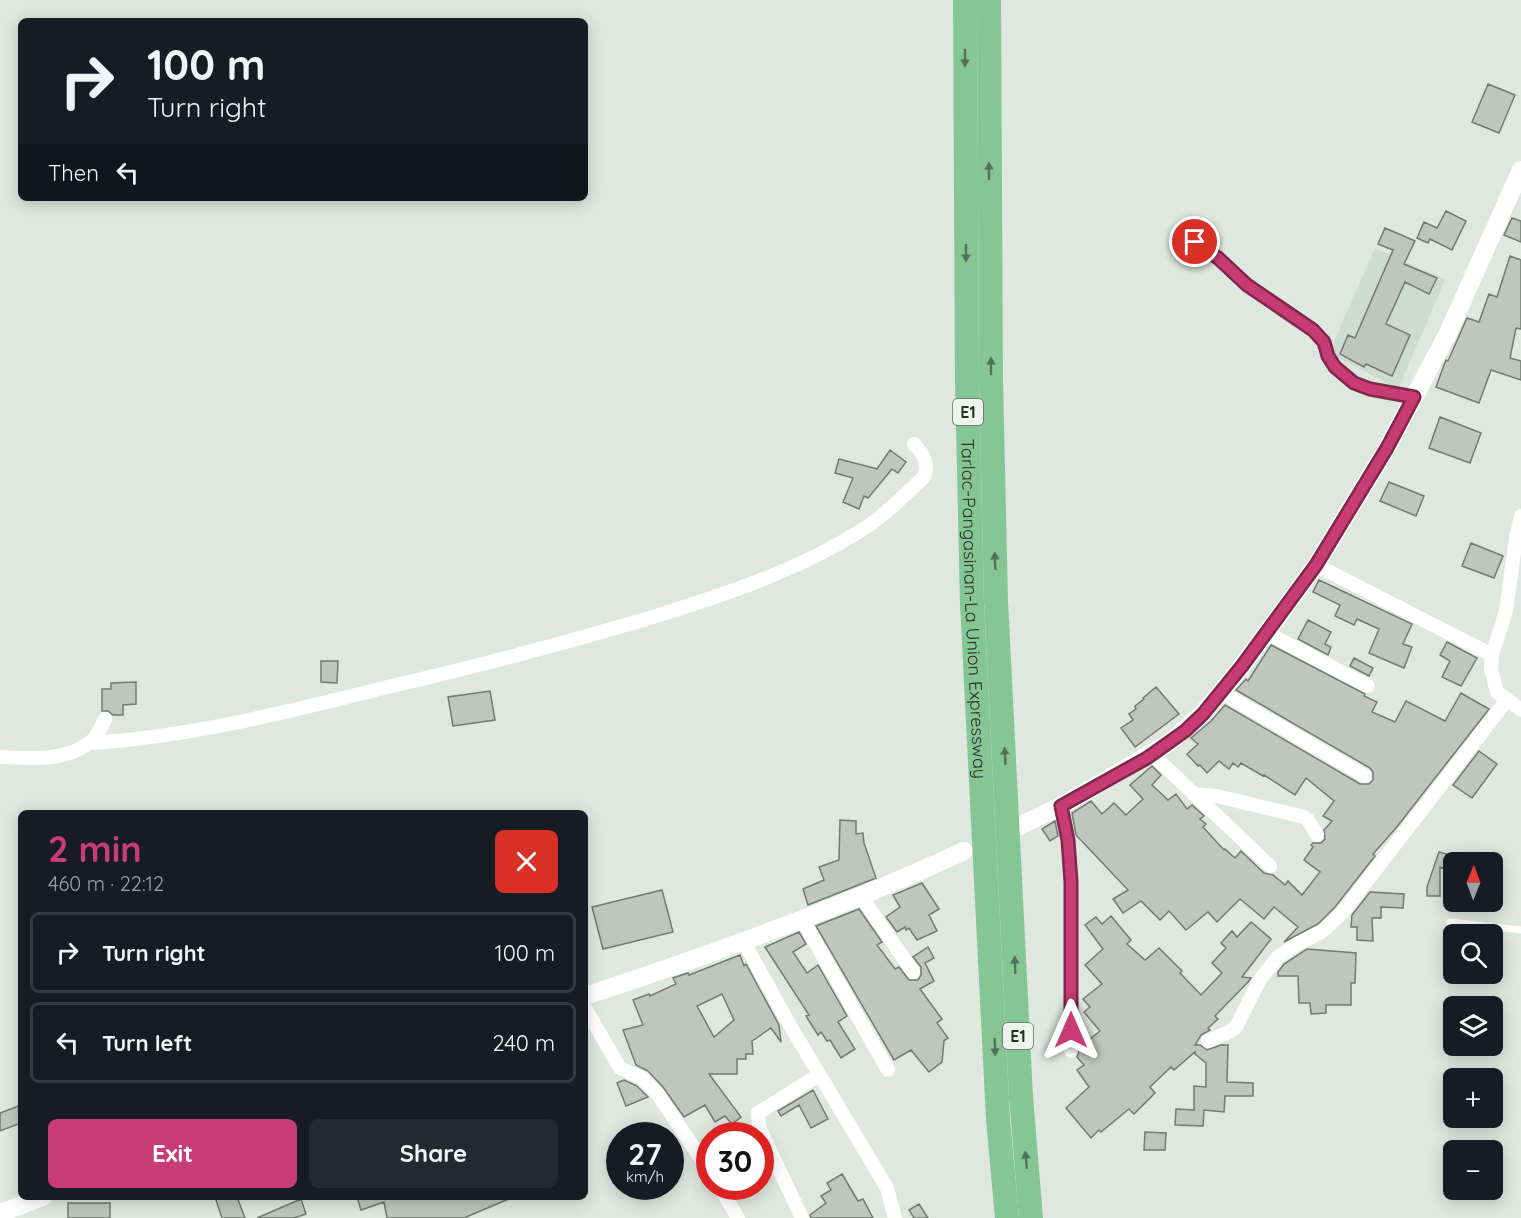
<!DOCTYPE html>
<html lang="en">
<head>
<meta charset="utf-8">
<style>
  :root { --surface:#171b24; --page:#242831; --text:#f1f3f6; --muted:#9ea1a6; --line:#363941; --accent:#c73c74 }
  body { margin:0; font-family:Quicksand,sans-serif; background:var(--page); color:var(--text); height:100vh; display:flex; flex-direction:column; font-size:22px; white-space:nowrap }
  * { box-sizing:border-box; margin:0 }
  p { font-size:20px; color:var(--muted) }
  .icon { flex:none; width:33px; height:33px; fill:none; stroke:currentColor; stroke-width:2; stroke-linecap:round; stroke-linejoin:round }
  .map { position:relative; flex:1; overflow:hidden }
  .sheet { position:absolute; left:18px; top:810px; width:570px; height:390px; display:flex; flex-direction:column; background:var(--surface); border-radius:9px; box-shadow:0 3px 15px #0003 }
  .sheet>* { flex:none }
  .guide { position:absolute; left:18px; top:18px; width:570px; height:183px; border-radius:9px; box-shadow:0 3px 15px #0003; background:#171b24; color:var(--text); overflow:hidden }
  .needle { width:39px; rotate:1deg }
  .fabs { position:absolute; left:1443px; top:852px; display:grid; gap:12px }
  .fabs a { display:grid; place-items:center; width:60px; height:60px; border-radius:9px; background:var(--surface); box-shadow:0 3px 15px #0003; font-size:30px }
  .speed { position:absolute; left:606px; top:1122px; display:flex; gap:12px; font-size:30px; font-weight:700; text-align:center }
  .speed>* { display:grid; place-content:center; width:78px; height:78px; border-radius:50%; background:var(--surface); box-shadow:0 3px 15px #0003; line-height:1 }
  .speed small { font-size:15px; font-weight:400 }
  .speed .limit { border:9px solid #d22; background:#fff; color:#111 }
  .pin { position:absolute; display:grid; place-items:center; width:51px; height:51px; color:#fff; margin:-26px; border:3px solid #fff; border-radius:50%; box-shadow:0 2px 6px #0007 }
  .me { position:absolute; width:66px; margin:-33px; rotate:0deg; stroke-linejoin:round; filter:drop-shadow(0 0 4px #0008) }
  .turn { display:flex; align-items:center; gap:21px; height:126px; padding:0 30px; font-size:27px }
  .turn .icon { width:78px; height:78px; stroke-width:2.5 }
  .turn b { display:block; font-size:42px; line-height:51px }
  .then { display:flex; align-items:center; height:57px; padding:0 30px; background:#0003; gap:12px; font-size:22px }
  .round { display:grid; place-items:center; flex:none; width:63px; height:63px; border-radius:9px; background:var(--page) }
  .head { display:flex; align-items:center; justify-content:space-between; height:102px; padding:0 30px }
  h1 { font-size:36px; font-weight:700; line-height:45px; color:var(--accent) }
  .primary-button { display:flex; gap:12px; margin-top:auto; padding:12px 30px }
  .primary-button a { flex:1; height:69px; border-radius:9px; background:var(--accent); color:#fff; font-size:24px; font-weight:700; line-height:69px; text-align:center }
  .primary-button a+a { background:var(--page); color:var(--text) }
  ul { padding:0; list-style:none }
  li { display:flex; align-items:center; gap:18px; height:81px; margin:0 12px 9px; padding:0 18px; border:3px solid var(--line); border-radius:9px }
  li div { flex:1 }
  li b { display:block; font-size:22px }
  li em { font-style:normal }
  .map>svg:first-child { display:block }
</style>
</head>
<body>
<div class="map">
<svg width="1521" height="1218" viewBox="0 0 1521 1218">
  <rect width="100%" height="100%" fill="#dee7e0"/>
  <path fill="#cddbd0" d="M1375,248l70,32 -47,109 -69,-36z"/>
  <path fill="#bec6bf" stroke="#737a74" stroke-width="1.5" fill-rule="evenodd" d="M1488,84l27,11 -16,38 -27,-11z
    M1446,211l20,10 -14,29 -22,-11 -2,4 -11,-5 7,-16 13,6z
    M1512,218l9,3v21l-17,-7z
    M1385,228l30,13 -11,23 33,14 -8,16 -24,-12 -19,42 24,11 -18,41 -26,-12 -2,3 -24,-13 8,-19 7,3 38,-88 -15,-6z
    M1510,256l11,4v69l-5,-1 -6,30 11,3v19l-30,-10 -12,33 -43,-16 8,-22 2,-5 2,1 19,-43 12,4 10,-28 8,3z
    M1440,417l41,16 -11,30 -41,-15z
    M890,450l16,12 -8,11 -6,-4 -24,29 -4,-2 -5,13 -16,-7 10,-24 -18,-5 4,-14 38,10z
    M1389,482l35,14 -8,20 -36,-15z
    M1471,543l32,13 -9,22 -32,-12z
    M1319,580l93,44 -9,20 9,3 -8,21 -35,-15 10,-24 -22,-10 -3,6 -19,-9 5,-11 -27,-13z
    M1308,620l23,12 -6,12 6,3 -3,8 -30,-16z
    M1447,642l30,16 -16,28 -19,-9 8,-16 -10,-6z
    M1271,645l94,49 -1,2 13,6 -5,10 23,10 11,-21 39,20 16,-28 28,16 -93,119 -23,26 2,2 -40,51 -17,17 -34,18 14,-15 -24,-20 -10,12 -24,-20 -23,23 -9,-10 -22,18 -17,-19 -9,9 -19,-19 -18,12 -10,-14 15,-9 -52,-55 -4,-22 19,-12 11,13 12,-11 12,12 17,-16 -13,-14 22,-19 9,9 -9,10 16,15 8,-6 11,15 5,-4 12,11 -4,3 6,5 -3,3 21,23 1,-1 10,9 6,-7 23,22 9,2 12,10 3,-4 14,14 18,-23 -16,-12 9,-13 -2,-2 2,-2h8l4,-4 -1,-9 8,-9 -9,-5 11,-15 -28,-23 -11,17 -31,-20 -1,1 -22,-13 -3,4 -5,-4 -4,6 -10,-8 -12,12 -7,-8 -2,1 -11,-12 11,-10 -7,-6 20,-17 14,-16 135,79h9l4,-4v-8l-3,-4 -134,-78 10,-11 2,2z
    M1354,658l19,10 -4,8 -19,-10z
    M321,661h17l-1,22 -16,-1z
    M136,682v22l-13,1v10h-10l-5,-4h-6v-22h9v-6z
    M1156,687l23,27 -44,33 -14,-19 12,-8 -4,-6 7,-5 -1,-3 9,-7 -1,-1z
    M490,691l5,29 -42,6 -5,-29z
    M1479,751l18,13 -25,34 -19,-13z
    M840,820l16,1v13l7,-1 1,10 12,35 -68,27 -5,-16 21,-9 -5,-13 20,-7z
    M1055,821l3,15 -8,5 -8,-12z
    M1439,852l15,4 -4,14 -10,-3v29h-13v-9z
    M922,883l17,26 -10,6 8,16 -20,9 -8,-12 -3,2 -1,-3 -8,5 -11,-15 14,-10 -7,-12z
    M662,890l11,42 -70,17 -11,-42z
    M1370,892l34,2 -1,14 -22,-1v11h-9l1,23 -16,-1v-13h-6l1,-12z
    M859,909l23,33 -5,3 18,24 4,-2 10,13h9l3,-5v-8l-8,-10 15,-10 6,11 -9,5 9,18 -14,8 22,30 -5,4 11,15 -4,3 -2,21 -13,10 -18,-22 -17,10 -78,-134z
    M1111,916l20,24 -4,4 18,16 14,-12 23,23 -2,2 21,22 21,-22 -10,-10 14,-15 -5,-5 11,-12 5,6 14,-15 20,17 -29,38 9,1 -3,4 -33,34 3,3 -10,9 2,2 -9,5 -6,10h5l7,5 14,-5h7l-1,37 26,1v13h-28l-1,16 -20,-2 -1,16 -28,-1 1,-16 18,1v-24l12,1v-24l-11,-9v-2l-21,18 -3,-3 -21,20 5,6 -21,21 -5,-5 -28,23 -2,-2 -8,8 -25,-30 23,-21 -12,-17 7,-5 -7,-8 3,-10 20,-16 -16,-19 6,-5 -7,-8 19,-15 -17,-19 18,-16 -18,-24 11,-8 6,7z
    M799,932l7,12 -13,8 14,21 11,-8 29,51 -9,6 17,27 -14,9 -11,-18 -3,1 -6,-9 -3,3 -12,-19 3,-1 -44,-68z
    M1307,949l49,4 -1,30h-4v22h-25v8l-15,1 -1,-11h-11l-1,-27h-20v-4l6,-8z
    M740,955l4,11 2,-2 33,61 2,17 -10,-14 -19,13 1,13h-7v5h-9v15h-28l32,43 -9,7 -7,-8 -10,6 -10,-17 -21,12 -21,-30 -15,-16 -12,-6 -13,-35 20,-5 -10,-25 16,-6 1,2 26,-12 -3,-6 15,-5 1,2zM722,994l12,26 -20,17 -17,-31z
    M624,1080l13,6 11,11 -22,9 -9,-23z
    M813,1090l15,29 -17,9 -12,-23 -18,11 -3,-5z
    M21,1105v18l-21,8v-18z
    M1145,1132l21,1 -1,17h-21z
    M842,1174l16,27 5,-2 10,19h-62l-1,-3 16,-12 -5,-7 10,-6 -4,-7z
    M215,1197h22l8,21h-23z
    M357,1197h154v1l-47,20h-77l-3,-16 -23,8z
    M301,1199l5,15 -12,4h-37z
    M68,1203h42v15h-42z
    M919,1204l9,14h-14l-5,-8z"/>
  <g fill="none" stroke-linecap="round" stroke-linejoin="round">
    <path stroke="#fff" stroke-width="7" d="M1450,922l71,8"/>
    <path stroke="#fff" stroke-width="14" d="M1195,242l23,17 29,26 66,45 11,12 4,14 7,11 19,16 16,6 44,8
      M1521,516l-5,22 -10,73 -14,44 -1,14 6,23 24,18
      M1316,565l176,90
      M1267,633l101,53
      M1221,692l144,84
      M90,743c101,-6 200,-32 298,-56 86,-20 170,-42 255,-67 78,-24 156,-49 225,-94 20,-13 37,-32 55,-48 7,-12 0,-25 -9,-34
      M1152,754l118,112
      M0,757c28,1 65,5 89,-14 8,-5 12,-15 16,-24
      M1193,794l24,2 87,21 4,3 9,15
      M1061,806l7,34 3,42v169
      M861,896l52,76
      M802,919l86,151
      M744,942l44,80 99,166 8,30
      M585,1008l35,60 22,10 15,15 53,79
      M1208,1041l19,-8 9,-6 23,-46 19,-24 19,-13 26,-13 19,-18 165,-213
      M719,1186l19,32
      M802,1218l-43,-91 -1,-14 61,-38"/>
    <path stroke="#fff" stroke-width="18" d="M1019,826l42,-20 108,-63 33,-29 40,-48 74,-101 71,-117 61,-115 73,-163
      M585,996c129,-42 256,-88 379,-145
      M0,1213l43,-16"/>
    <g stroke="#86c694" stroke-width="24">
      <path id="s1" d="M965,0l2,382 5,221 26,516 9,99"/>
      <path d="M989,0l2,380 5,221 25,496 10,121"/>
    </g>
  </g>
  <defs><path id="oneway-solid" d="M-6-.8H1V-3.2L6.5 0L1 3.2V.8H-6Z" transform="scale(1.5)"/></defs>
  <g fill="#54725b">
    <use href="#oneway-solid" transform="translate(965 58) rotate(90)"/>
    <use href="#oneway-solid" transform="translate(989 171) rotate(-90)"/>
    <use href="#oneway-solid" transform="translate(966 253) rotate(90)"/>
    <use href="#oneway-solid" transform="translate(991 366) rotate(-90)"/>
    <use href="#oneway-solid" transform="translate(995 561) rotate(-92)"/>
    <use href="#oneway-solid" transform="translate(1005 756) rotate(-93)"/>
    <use href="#oneway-solid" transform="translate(1015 965) rotate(-92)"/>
    <use href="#oneway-solid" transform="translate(995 1047) rotate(88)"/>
    <use href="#oneway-solid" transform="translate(1026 1160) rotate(-95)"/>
  </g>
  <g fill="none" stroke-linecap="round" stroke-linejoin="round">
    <defs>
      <path id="route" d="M1071,1030v-148l-3,-42 -7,-34 86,-48 38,-27 18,-17 39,-48 74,-101 71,-117 27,-51 -44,-8 -16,-6 -19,-16 -7,-11 -4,-14 -11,-12 -66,-45 -29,-27 -23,-16"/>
    </defs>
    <use href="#route" stroke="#81274b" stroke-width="15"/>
    <use href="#route" stroke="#c73c74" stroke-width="10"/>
  </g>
  <g text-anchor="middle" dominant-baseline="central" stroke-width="4.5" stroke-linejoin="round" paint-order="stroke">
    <g fill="#ecf4ed" stroke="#656966" stroke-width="1.5">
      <rect x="953" y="399" width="30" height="26" rx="4.5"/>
      <rect x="1003" y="1023" width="30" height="26" rx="4.5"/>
    </g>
    <g font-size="16" font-weight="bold" fill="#2b2e2c">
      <text x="968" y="412">E1</text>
      <text x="1018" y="1036">E1</text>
    </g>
    <g font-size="18" fill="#2b2e2c" stroke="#ecf4ed">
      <text stroke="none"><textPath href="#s1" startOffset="609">Tarlac-Pangasinan-La Union Expressway</textPath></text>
    </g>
  </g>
</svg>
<div class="fabs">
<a><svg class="needle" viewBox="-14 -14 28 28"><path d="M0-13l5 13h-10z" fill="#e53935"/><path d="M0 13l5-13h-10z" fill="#9ea1a6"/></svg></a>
<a><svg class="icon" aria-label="search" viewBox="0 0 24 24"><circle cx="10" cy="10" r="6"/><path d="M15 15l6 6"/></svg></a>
<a><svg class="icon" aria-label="layers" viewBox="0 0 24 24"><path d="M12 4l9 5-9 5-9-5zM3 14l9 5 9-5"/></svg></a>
<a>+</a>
<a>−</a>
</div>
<div class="speed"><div>27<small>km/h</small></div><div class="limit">30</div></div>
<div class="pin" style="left:1195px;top:242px;background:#d93025"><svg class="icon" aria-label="arrive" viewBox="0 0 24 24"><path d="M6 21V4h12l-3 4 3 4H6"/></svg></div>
<svg class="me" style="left:1071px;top:1030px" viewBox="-20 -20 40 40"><path d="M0-17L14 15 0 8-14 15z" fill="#c73c74" stroke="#fff" stroke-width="4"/></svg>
<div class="guide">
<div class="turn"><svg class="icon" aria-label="right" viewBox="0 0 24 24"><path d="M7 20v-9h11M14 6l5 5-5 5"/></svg><div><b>100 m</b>Turn right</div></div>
<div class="then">Then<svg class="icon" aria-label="left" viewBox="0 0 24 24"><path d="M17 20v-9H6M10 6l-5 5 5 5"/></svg></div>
</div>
<section class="sheet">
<div class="head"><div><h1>2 min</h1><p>460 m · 22:12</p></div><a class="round" style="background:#d93025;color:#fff"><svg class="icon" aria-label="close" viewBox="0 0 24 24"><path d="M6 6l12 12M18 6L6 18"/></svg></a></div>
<ul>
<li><svg class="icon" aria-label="right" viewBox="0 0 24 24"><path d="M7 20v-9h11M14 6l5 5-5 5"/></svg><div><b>Turn right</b></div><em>100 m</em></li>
<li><svg class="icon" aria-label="left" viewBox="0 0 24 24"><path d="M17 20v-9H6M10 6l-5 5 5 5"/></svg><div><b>Turn left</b></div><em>240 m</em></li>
</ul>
<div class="primary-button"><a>Exit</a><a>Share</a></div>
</section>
</div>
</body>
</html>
